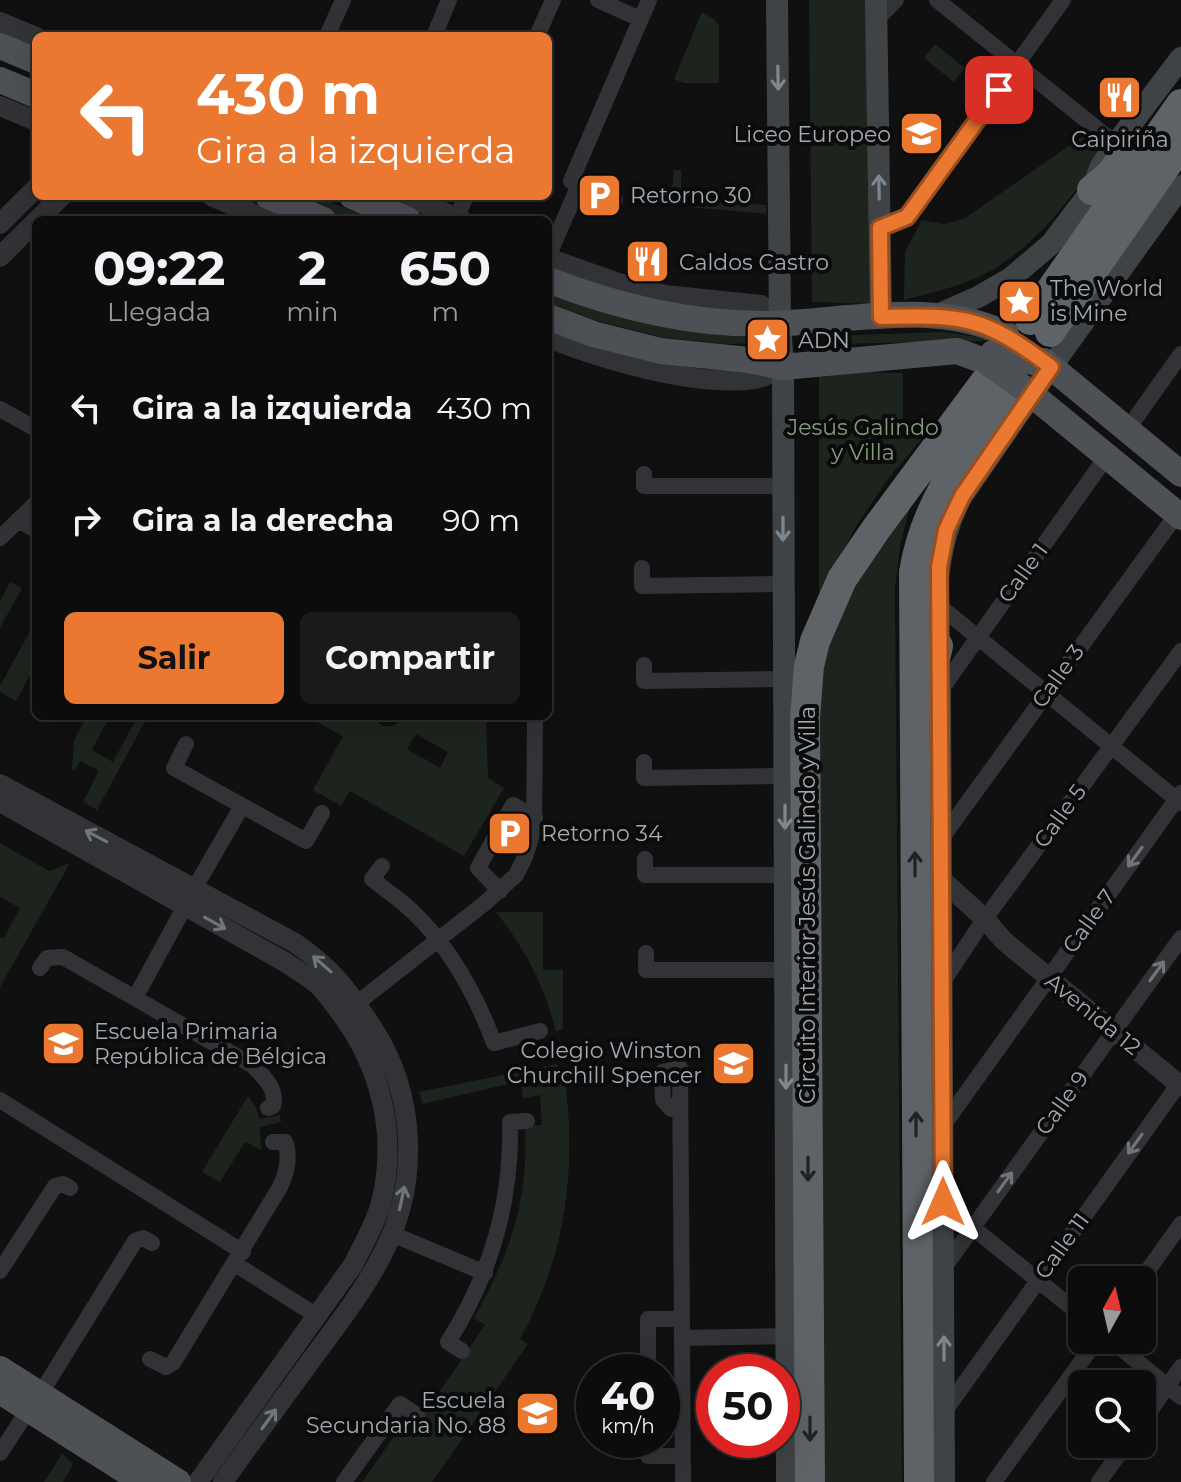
<!DOCTYPE html>
<html lang="es">
<head>
<meta charset="utf-8">
<style>
  :root { --surface:#0c0c0d; --page:#1a1a1b; --text:#f1f3f6; --muted:#9a9b9d; --line:#2c2c2e; --accent:#ea7830 }
  body { margin:0; font-family:Montserrat,sans-serif; background:var(--page); color:var(--text); height:100vh; display:flex; flex-direction:column; font-size:30px; white-space:nowrap }
  * { box-sizing:border-box; margin:0 }
  p { font-size:26px; color:var(--muted) }
  .icon { flex:none; width:44px; height:44px; fill:none; stroke:currentColor; stroke-width:2; stroke-linecap:round; stroke-linejoin:round }
  .map { position:relative; flex:1; overflow:hidden }
  .panel { position:absolute; left:32px; top:216px; width:520px; height:504px; display:flex; flex-direction:column; background:var(--surface); border-radius:12px; box-shadow:0 8px 32px #0002,0 0 0 2px var(--line) }
  .panel>* { flex:none }
  .top-card { position:absolute; left:32px; top:32px; width:520px; height:168px; border-radius:12px; box-shadow:0 8px 32px #0002,0 0 0 2px var(--line); background:#ea7830; color:#fff; overflow:hidden }
  .needle { width:52px; rotate:8deg }
  .buttons { position:absolute; left:1068px; top:1266px; display:grid; gap:16px }
  .buttons a { display:grid; place-items:center; width:88px; height:88px; border-radius:12px; background:var(--surface); box-shadow:0 8px 32px #0002,0 0 0 2px var(--line); font-size:40px }
  .speed { position:absolute; left:576px; top:1354px; display:flex; gap:16px; font-size:40px; font-weight:700; text-align:center }
  .speed>* { display:grid; place-content:center; width:104px; height:104px; border-radius:50%; background:var(--surface); box-shadow:0 8px 32px #0002,0 0 0 2px var(--line); line-height:1 }
  .speed small { font-size:20px; font-weight:400 }
  .speed .limit { border:12px solid #d22; background:#fff; color:#111 }
  .pin { position:absolute; display:grid; place-items:center; width:68px; height:68px; color:#fff; margin:-34px; border-radius:16px; box-shadow:0 4px 12px #0006 }
  .me { position:absolute; width:88px; margin:-44px; rotate:0deg; stroke-linejoin:round; filter:drop-shadow(0 0 6px #0008) }
  .turn { display:flex; align-items:center; gap:28px; height:168px; padding:0 32px; font-size:36px }
  .turn .icon { width:104px; height:104px; stroke-width:2.5 }
  .turn b { display:block; font-size:56px; line-height:68px }
  .eta { display:flex; justify-content:space-evenly; align-items:center; height:136px; text-align:center }
  .eta b { font-size:48px; font-weight:700; line-height:56px }
  .button { display:flex; gap:16px; margin-top:auto; padding:16px 32px }
  .button a { flex:1; height:92px; border-radius:12px; background:var(--accent); color:#111; font-size:32px; font-weight:700; line-height:92px; text-align:center }
  .button a+a { background:var(--page); color:var(--text) }
  ul { padding:0; list-style:none }
  li { display:flex; align-items:center; gap:24px; height:112px; padding:0 32px }
  li div { flex:1 }
  li b { display:block; font-size:30px }
  li em { font-style:normal }
  .map>svg:first-child { display:block }
</style>
</head>
<body>
<div class="map">
<svg width="1181" height="1482" viewBox="0 0 1181 1482">
  <rect width="100%" height="100%" fill="#101011"/>
  <path fill="#1d241d" fill-rule="evenodd" d="M809,0h64l4,304 -65,-2z
    M702,12l12,7 5,7v57h-35l-10,-4z
    M935,44l30,24 -11,14 -30,-24z
    M1083,136l19,16c-26,41 -58,83 -99,111 -27,20 -66,28 -99,37l1,-48 17,-32 22,4 20,-5z
    M674,170h7l1,36 -52,-13 2,-7 39,11z
    M292,196h25l57,24h-26z
    M689,199l77,6v9l-77,-7z
    M548,292c72,27 132,41 209,46l4,1v4l-35,1 -65,-7 -67,-17 -46,-16z
    M943,332l36,5 8,4 -159,3 -4,-3 7,-5z
    M863,372l40,1v48l21,15 -36,43 -32,47 -37,75v-225z
    M913,496l-13,49 -5,44 7,893h-78l-5,-783c4,-36 12,-71 28,-103 15,-32 46,-70 66,-100z
    M10,582l12,6 -22,40v-27z
    M36,620v44l-20,37 -16,-9v-6z
    M87,716h23l-18,34 21,12 25,-46h10l-51,94 -14,-8 16,-31 -19,-10 -5,9 -3,-2 2,-28z
    M310,716h64c6,15 22,13 29,0h83l2,62 16,10 -40,68 -114,-65 -9,15 -28,-16 30,-54 -34,-18zM416,734l32,18 -8,16 -33,-19z
    M0,843l49,28 21,-8 -70,124v-50l4,1 16,-30 -20,-11z
    M543,912v58h20v59l-7,3c-11,-45 -31,-84 -60,-120z
    M557,1064l3,17 5,-1c12,92 0,177 -45,259l8,5 -96,138h-70l44,-63 11,6 68,-100 -11,-7c36,-64 55,-118 51,-192l17,-1 -2,-30 -17,3 -2,-17 -99,23 -3,-12z
    M248,1096l8,11 3,12 21,-4 1,7 -21,5 1,23 -16,-8 -25,40 -18,-10z
    M62,1454l11,10 -10,18h-19z"/>
  <g fill="none" stroke-linecap="round" stroke-linejoin="round">
    <path stroke="#313336" stroke-width="16" d="M598,0l42,19
      M937,0l179,144
      M876,20l20,-20
      M327,36l16,-36
      M434,36l15,-36
      M537,36l16,-36
      M579,185l36,15
      M457,217l9,-21
      M880,228l27,-11 156,-217
      M548,257l31,-72 -8,-4 78,-181
      M0,409l36,20
      M1127,430l54,-76
      M644,474v12h139
      M18,520l18,10
      M0,538l36,-35
      M642,568v18l142,-2
      M937,604l244,199
      M644,665v16l140,-2
      M940,691l167,-235
      M186,744l-12,24 132,73 16,-28
      M644,762v16l141,-2
      M941,839l236,-325
      M645,859v16h140
      M382,866l-10,13c13,11 28,20 40,32 38,36 64,84 82,132l46,-12
      M194,889l48,-83
      M500,891l-22,-23 35,-63 22,12
      M646,953v17h139
      M40,968l7,-10 16,-1 189,108c11,11 26,24 21,41l-5,2
      M942,983l37,-56 202,-276
      M135,998l50,-92
      M356,1004l129,-101 31,-28 9,-18 9,-29 1,-112
      M0,1100l243,152
      M680,1110l-9,-1 -8,-9 -1,-28 18,-4 2,251v19l1,144
      M942,1127l239,-334
      M972,1227l110,89
      M392,1234l93,39
      M235,1264l82,52
      M943,1269l238,-331
      M0,1271l55,-85 8,-2 7,4
      M1141,1280l40,-56
      M682,1338l105,-2
      M1111,1340l70,57
      M462,1351l-14,-9c43,-68 64,-139 62,-220l17,-1
      M150,1359l16,8 7,-4 107,-176c7,-15 11,-30 5,-45h-12
      M648,1372v-53h34
      M41,1393l94,-152 8,-3 9,5
      M944,1412l237,-331
      M1142,1422l39,-55
      M648,1440v16h35
      M0,1453l29,-44
      M344,1482l56,-78 17,11
      M994,1482l103,-142
      M1099,1482l27,-38"/>
    <path stroke="#313336" stroke-width="20" d="M0,22l36,15
      M0,106l36,15
      M211,196l57,24
      M406,196l56,24
      M37,220l25,-24
      M0,224l36,-36
      M0,257l36,-36
      M548,258l70,25 47,12 96,10 19,18
      M548,338c56,22 147,49 206,41 10,-1 20,-8 29,-12
      M0,784l295,159c37,25 53,47 77,84 44,67 48,155 11,226 -19,38 -46,72 -71,106 -30,41 -60,82 -89,123
      M0,802l285,160c11,8 25,15 35,25 7,7 13,16 19,24 42,55 59,124 42,192 -6,22 -18,42 -28,62l-155,217
      M941,879l44,40 19,22 177,145"/>
    <path stroke="#3f4346" stroke-width="22" d="M777,0l3,323 3,44 4,1115
      M876,0l5,317
      M935,316l43,-19 33,-19 40,-34 41,-54 9,-24 15,-22 65,-86
      M944,1482l-4,-791c-4,-66 -11,-135 22,-195l89,-129 130,-181"/>
    <path stroke="#4d5155" stroke-width="26" d="M0,46l36,15
      M0,80l36,15
      M268,196l55,24
      M352,196l56,24
      M548,280c70,27 140,44 215,44 81,-1 168,-26 243,10
      M548,317l45,17 68,17 88,9 34,7 174,-16 30,11
      M1044,361l137,113
      M1025,389l156,128
      M0,1369l178,113
      M0,1391l143,91"/>
    <path stroke="#5d6367" stroke-width="30" d="M1092,190l19,-16 17,-24
      M1030,320l151,-216
      M1050,332l131,-188
      M930,701l1,-25 7,-30
      M810,1482l-5,-764 4,-52 6,-25 27,-62 34,-50 109,-147
      M919,1482l-5,-910c11,-69 52,-120 91,-176"/>
    <path stroke="#4d5155" stroke-width="26" d="M993,353l49,11
      M987,362l38,27"/>
  </g>
  <defs><path id="oneway-shaft" d="M-6 0H5M1.5-3L5.5 0L1.5 3" fill="none" stroke-width="1.6" stroke-linecap="round" stroke-linejoin="round" transform="scale(2)"/></defs>
  <g stroke="#7f878c">
    <use href="#oneway-shaft" transform="translate(778 78) rotate(89)"/>
    <use href="#oneway-shaft" transform="translate(879 187) rotate(-91)"/>
    <use href="#oneway-shaft" transform="translate(783 529) rotate(90)"/>
    <use href="#oneway-shaft" transform="translate(785 817) rotate(90)"/>
    <use href="#oneway-shaft" transform="translate(786 1077) rotate(90)"/>
    <use href="#oneway-shaft" transform="translate(944 1348) rotate(-90)"/>
  </g>
  <g stroke="#6f757a">
    <use href="#oneway-shaft" transform="translate(96 836) rotate(-152)"/>
    <use href="#oneway-shaft" transform="translate(1135 857) rotate(126)"/>
    <use href="#oneway-shaft" transform="translate(215 923) rotate(29)"/>
    <use href="#oneway-shaft" transform="translate(322 964) rotate(-139)"/>
    <use href="#oneway-shaft" transform="translate(1157 971) rotate(-54)"/>
    <use href="#oneway-shaft" transform="translate(1135 1144) rotate(126)"/>
    <use href="#oneway-shaft" transform="translate(1005 1182) rotate(-54)"/>
    <use href="#oneway-shaft" transform="translate(402 1198) rotate(-78)"/>
    <use href="#oneway-shaft" transform="translate(269 1419) rotate(-54)"/>
  </g>
  <g stroke="#202123">
    <use href="#oneway-shaft" transform="translate(915 864) rotate(-90)"/>
    <use href="#oneway-shaft" transform="translate(916 1124) rotate(-90)"/>
    <use href="#oneway-shaft" transform="translate(808 1169) rotate(90)"/>
    <use href="#oneway-shaft" transform="translate(810 1429) rotate(90)"/>
  </g>
  <g fill="none" stroke-linecap="round" stroke-linejoin="round">
    <defs>
      <path id="route" d="M943,1202l-4,-635 7,-37 16,-34 89,-129c-68,-51 -86,-52 -170,-50l-1,-89 27,-11 92,-127"/>
    </defs>
    <use href="#route" stroke="#984e1f" stroke-width="20"/>
    <use href="#route" stroke="#ea7830" stroke-width="14"/>
  </g>
  <defs>
    <symbol id="restaurant-square" viewBox="-11 -11 22 22"><rect x="-9" y="-9" width="18" height="18" rx="4" fill="#ea7830" stroke="#0b0b0c"/><path d="M-5-6h1v4h1v-4h1v4h1v-4h1v5L-1.5 .5V6h-2V.5L-5-1ZM5-6V6H3V1.5H1.5Q1.5-4 5-6Z" fill="#fff"/></symbol>
    <symbol id="school-square" viewBox="-11 -11 22 22"><rect x="-9" y="-9" width="18" height="18" rx="4" fill="#ea7830" stroke="#0b0b0c"/><path d="M0-5L7-2L0 1L-7-2ZM-4 1L0 2.5L4 1V4Q0 6-4 4Z" fill="#fff"/></symbol>
    <symbol id="parking-square" viewBox="-11 -11 22 22"><rect x="-9" y="-9" width="18" height="18" rx="4" fill="#ea7830" stroke="#0b0b0c"/><path d="M-3.5-5.5H1a3.5 3.5 0 0 1 0 7H-1V5.5H-3.5ZM-1-3.4V-.6H.8a1.4 1.4 0 0 0 0-2.8Z" fill="#fff"/></symbol>
    <symbol id="sight-square" viewBox="-11 -11 22 22"><rect x="-9" y="-9" width="18" height="18" rx="4" fill="#ea7830" stroke="#0b0b0c"/><path d="M0-6L1.8-2.2L6-1.7L2.9 1.2L3.7 5.4L0 3.3L-3.7 5.4L-2.9 1.2L-6-1.7L-1.8-2.2Z" fill="#fff"/></symbol>
  </defs>
  <g fill-rule="evenodd">
    <use href="#restaurant-square" x="1094" y="72" width="51" height="51"/>
    <use href="#school-square" x="896" y="108" width="51" height="51"/>
    <use href="#parking-square" x="574" y="170" width="51" height="51"/>
    <use href="#restaurant-square" x="622" y="236" width="51" height="51"/>
    <use href="#sight-square" x="994" y="276" width="51" height="51"/>
    <use href="#sight-square" x="742" y="314" width="51" height="51"/>
    <use href="#parking-square" x="484" y="808" width="51" height="51"/>
    <use href="#school-square" x="38" y="1018" width="51" height="51"/>
    <use href="#school-square" x="708" y="1038" width="51" height="51"/>
    <use href="#school-square" x="512" y="1388" width="51" height="51"/>
  </g>
  <g text-anchor="middle" dominant-baseline="central" stroke-width="8" stroke-linejoin="round" paint-order="stroke">
    <g font-size="22" fill="#a2abb2" stroke="#0b0b0c" text-anchor="start">
      <text x="891" y="134" text-anchor="end">Liceo Europeo</text>
      <text x="1120" y="139" text-anchor="middle">Caipiriña</text>
      <text x="630" y="195">Retorno 30</text>
      <text x="679" y="262">Caldos Castro</text>
      <text x="1050" y="288">The World<tspan x="1050" dy="25">is Mine</tspan></text>
      <text x="798" y="340">ADN</text>
      <text x="541" y="833">Retorno 34</text>
      <text x="94" y="1031">Escuela Primaria<tspan x="94" dy="25">República de Bélgica</tspan></text>
      <text x="702" y="1050" text-anchor="end">Colegio Winston<tspan x="702" dy="25">Churchill Spencer</tspan></text>
      <text x="506" y="1400" text-anchor="end">Escuela<tspan x="506" dy="25">Secundaria No. 88</tspan></text>
    </g>
    <g font-size="22" fill="#819c79" stroke="#0b0b0c">
      <text x="863" y="427">Jesús Galindo<tspan x="863" dy="25">y Villa</tspan></text>
    </g>
    <g font-size="22" fill="#a2abb2" stroke="#0b0b0c">
      <text transform="translate(1023 573) rotate(-54)">Calle 1</text>
      <text transform="translate(1058 676) rotate(-54)">Calle 3</text>
      <text transform="translate(1060 816) rotate(-54)">Calle 5</text>
      <text transform="translate(807 905) rotate(-90)">Circuito Interior Jesús Galindo y Villa</text>
      <text transform="translate(1089 921) rotate(-54)">Calle 7</text>
      <text transform="translate(1093 1014) rotate(39)">Avenida 12</text>
      <text transform="translate(1062 1103) rotate(-54)">Calle 9</text>
      <text transform="translate(1062 1246) rotate(-54)">Calle 11</text>
    </g>
  </g>
</svg>
<div class="buttons">
<a><svg class="needle" viewBox="-14 -14 28 28"><path d="M0-13l5 13h-10z" fill="#e53935"/><path d="M0 13l5-13h-10z" fill="#9a9b9d"/></svg></a>
<a><svg class="icon" aria-label="search" viewBox="0 0 24 24"><circle cx="10" cy="10" r="6"/><path d="M15 15l6 6"/></svg></a>
</div>
<div class="speed"><div>40<small>km/h</small></div><div class="limit">50</div></div>
<div class="pin" style="left:999px;top:90px;background:#d93025"><svg class="icon" aria-label="arrive" viewBox="0 0 24 24"><path d="M6 21V4h12l-3 4 3 4H6"/></svg></div>
<svg class="me" style="left:943px;top:1202px" viewBox="-20 -20 40 40"><path d="M0-17L14 15 0 8-14 15z" fill="#ea7830" stroke="#fff" stroke-width="4"/></svg>
<div class="top-card">
<div class="turn"><svg class="icon" aria-label="left" viewBox="0 0 24 24"><path d="M17 20v-9H6M10 6l-5 5 5 5"/></svg><div><b>430 m</b>Gira a la izquierda</div></div>
</div>
<section class="panel">
<div class="eta">
<div><b>09:22</b><p>Llegada</p></div>
<div><b>2</b><p>min</p></div>
<div><b>650</b><p>m</p></div>
</div>
<ul>
<li><svg class="icon" aria-label="left" viewBox="0 0 24 24"><path d="M17 20v-9H6M10 6l-5 5 5 5"/></svg><div><b>Gira a la izquierda</b></div><em>430 m</em></li>
<li><svg class="icon" aria-label="right" viewBox="0 0 24 24"><path d="M7 20v-9h11M14 6l5 5-5 5"/></svg><div><b>Gira a la derecha</b></div><em>90 m</em></li>
</ul>
<div class="button"><a>Salir</a><a>Compartir</a></div>
</section>
</div>
</body>
</html>
